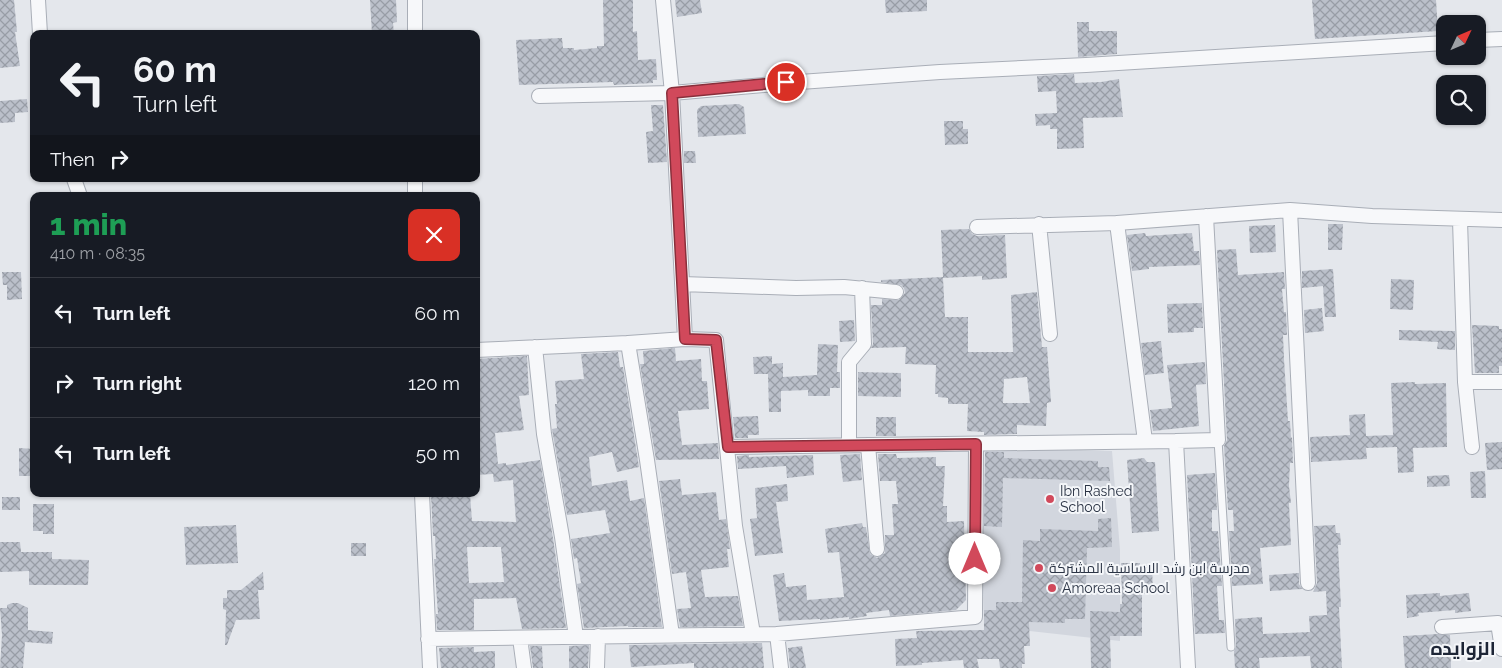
<!DOCTYPE html>
<html lang="en">
<head>
<meta charset="utf-8">
<style>
  :root { --surface:#171b24; --page:#20242c; --text:#f1f3f6; --muted:#9ea1a6; --line:#363941 }
  body { margin:0; font-family:Raleway,Cairo,sans-serif; background:var(--page); color:var(--text); height:100vh; display:flex; flex-direction:column; font-size:19px; white-space:nowrap }
  * { box-sizing:border-box; margin:0 }
  p { font-size:16px; color:var(--muted) }
  .icon { flex:none; width:28px; height:28px; fill:none; stroke:currentColor; stroke-width:2; stroke-linecap:round; stroke-linejoin:round }
  .map { position:relative; flex:1; overflow:hidden }
  .details { position:absolute; left:30px; top:192px; width:450px; height:305px; display:flex; flex-direction:column; background:var(--surface); border-radius:10px; box-shadow:0 1px 4px #0004 }
  .details>* { flex:none }
  .banner { position:absolute; left:30px; top:30px; width:450px; height:152px; border-radius:10px; box-shadow:0 1px 4px #0004; background:#171b24; color:var(--text); overflow:hidden }
  .needle { width:32px; rotate:46deg }
  .tools { position:absolute; left:1436px; top:15px; display:grid; gap:10px }
  .tools a { display:grid; place-items:center; width:50px; height:50px; border-radius:10px; background:var(--surface); box-shadow:0 1px 4px #0004; font-size:25px }
  .pin { position:absolute; display:grid; place-items:center; width:42px; height:42px; color:#fff; margin:-21px; border:2px solid #fff; border-radius:50%; box-shadow:0 1px 5px #0007 }
  .me { position:absolute; width:55px; margin:-28px; rotate:0deg; stroke-linejoin:round; filter:drop-shadow(0 0 4px #0008) }
  .turn { display:flex; align-items:center; gap:18px; height:105px; padding:0 20px; font-size:22px }
  .turn .icon { width:65px; height:65px; stroke-width:2.5 }
  .turn b { display:block; font-size:35px; line-height:42px }
  .then { display:flex; align-items:center; height:48px; padding:0 20px; background:#0003; gap:10px; font-size:19px }
  .round { display:grid; place-items:center; flex:none; width:52px; height:52px; border-radius:10px; background:var(--page) }
  .summary { display:flex; align-items:center; justify-content:space-between; height:85px; padding:0 20px }
  h1 { font-size:30px; font-weight:800; line-height:38px; color:#1e9e55 }
  ul { padding:0; list-style:none }
  li { display:flex; align-items:center; gap:15px; height:70px; padding:0 20px; border-top:1px solid var(--line) }
  li div { flex:1 }
  li b { display:block; font-size:19px }
  li em { font-style:normal }
  .map>svg:first-child { display:block }
</style>
</head>
<body>
<div class="map">
<svg width="1502" height="668" viewBox="0 0 1502 668">
  <defs>
    <pattern id="building-cross-hatch" width="8" height="8" patternUnits="userSpaceOnUse" patternTransform="scale(1.25)"><rect width="8" height="8" fill="#bbc0ca"/><path d="M0 0l8 8M0 8l8-8" fill="none" stroke="#989da6"/></pattern>
  </defs>
  <rect width="100%" height="100%" fill="#e4e7ec"/>
  <path fill="#d2d6de" d="M986,447l126,4 8,99v91l-136,-15 -2,-78z"/>
  <path fill="url(#building-cross-hatch)" fill-rule="evenodd" d="M0,0h14l3,32h-2l5,34 -20,2z
    M370,0h26l1,22 -4,1 1,11h-22z
    M603,0h30v32l4,-1 1,29 18,-1 1,21h-4v3l-39,2 -1,-3 -94,3 -3,-45 46,-2 1,10h11v2l23,-2v-2h7z
    M675,0h25l2,13 -25,4z
    M885,0h42v11l-41,2z
    M1312,0h124l2,31 -123,8z
    M1077,22h12v9h28v23l-39,3z
    M1074,74l1,9 26,-1 18,-3 4,38 -40,1 1,30 -27,1v-20h-7v-4l-14,1 -1,-12 22,-1 -1,-22 -18,1 -1,-16z
    M27,99l1,13 -13,1v9l-15,1v-22z
    M739,104l5,3 2,27 -48,3 -1,-27 4,-4z
    M651,105h12l4,57 -19,1 -2,-31 7,-1z
    M944,121h19v8h5v15l-23,1z
    M684,151h11l1,12h-12z
    M1328,224h15l-1,26h-14z
    M1275,225l1,27 -26,1 -1,-27z
    M969,229l3,5 5,2 28,-1 2,43 -25,2v-4l-39,2 2,39h23v35h45l-2,-57 26,-3 5,55h5l4,55 -4,1 -1,23 -29,-1v9l-33,1v-3l-17,-1 1,-27h-20v-6l-10,-1v-3h-3l1,-29 -31,-1 1,-17 -35,1 2,-4 -2,-39h11v-6l17,1 6,-7 -1,-5 -3,-3 -20,-3v-2l62,-3 -2,-47zM1027,377l3,26h-27l1,-24z
    M1145,233l1,3 46,-3 2,18h5l1,14 -51,2v2l-17,2 -5,-36z
    M1236,249l2,26 46,-3 1,17h-3l2,23h2l1,23h-4l1,24 4,62h2l1,17 1,-1 1,26h-3l-1,23 2,17h-2l2,42 -31,3 3,36 -31,2 -3,-55h5l-1,-21h-5l-4,-64 3,-6 -10,-190z
    M1333,269l3,48h-11l-2,-31 -21,2v-17z
    M2,272h19l1,27 -15,1v-15h-4z
    M1391,279l23,1 -1,30 -23,-1z
    M1202,303l1,25h-9v4l-26,1 -1,-29z
    M1322,308l2,23 -19,2 -1,-23z
    M854,320l1,21 -15,1 -1,-21z
    M1472,325l27,1v3h3v37h-3v7h-24z
    M1399,330l56,1v19l-18,-1 1,-7 -39,-2z
    M1161,341l3,32 -19,2 -4,-32z
    M818,344l20,1 -1,27h3v16h-10v8h-22v-6l-27,1v21h-12l-1,-38h-14l-1,-17 19,-1v8l11,-1v14l34,-2z
    M675,348l1,13 25,-2 1,22h5l2,28 -31,2 4,34 36,-2 1,16 -63,1 -16,-96h4l-1,-13z
    M618,352l2,15h3l16,100 -22,5 -5,-20 -23,5 3,29 35,-6 3,21 14,-3 18,129h-34v-1l-44,2 -7,-44 4,-1 -4,-25 -3,1 -3,-20 39,-6 -5,-23 -38,5 -15,-86 5,-1 -2,-24h2l-2,-23 29,-2 -3,-25z
    M527,356l2,39 -10,1 5,34 -29,3 3,31 8,-1v2l34,-5 13,78 13,90 -44,1 -6,-31 -42,1v31h-37l-1,-16h2l-4,-55h2l-1,-23h-2l-2,-42h39l2,27 44,1 -3,-42 -19,2 -1,-8 -17,1v-116zM467,547h34l3,35 -35,1z
    M1205,362l1,22 -10,1 3,41 -46,5 -3,-21 22,-2 -5,-43z
    M858,372l43,1v24l-43,-1z
    M1415,382v2l31,-1 1,64 -34,1 1,24 -16,1 -1,-26 -31,1 1,11 -56,3 -1,-25 40,-2 -1,-20 16,-1 1,22 27,-1 -2,-52z
    M758,416l1,19h-11v3h-13l-2,-21z
    M876,417h20v19h-20z
    M1502,442v27l-15,1 -2,-27z
    M19,448l15,1v27h-15z
    M985,452h19v6l94,3v6h11l1,14 -107,-3 -1,49 -18,-1z
    M860,454l2,26 -19,2 -3,-27z
    M878,454h18l1,4 39,-1v9h9l-2,40h4v16l17,-1 2,79 -10,10 -66,6 -1,-6 -23,3 1,3 -18,3v-2l-29,3v-1l-41,2 -6,-46 11,-2 2,14 20,-2 1,15 37,-3 -5,-45 -11,1 -3,-24 37,-6 1,4h3l4,27 7,4 8,-5v-18h9l-2,-31h6l-2,-23h-16z
    M749,455v2l64,-2 1,20 -27,3 -1,-12 -48,3 -1,-13z
    M1144,458l3,4h8l4,69 -27,2 -5,-73z
    M1485,471l1,27h-15l-1,-26z
    M1215,473l2,37h-5v21h6l4,55h-5l2,34h5l1,13 -30,1 -8,-159z
    M1449,475l1,11 -23,1v-11z
    M680,479l2,16 34,-3 3,28 7,-1 4,30h-3l2,18 -28,3 4,27 33,-1 5,30 -63,1 -3,-18 14,-1 -5,-36 -14,2 -13,-93z
    M787,484l1,17 -12,1 7,51 -28,3 -5,-37 7,-1 -2,-30z
    M2,497h18v13h-18z
    M33,504h21v30h-11v-3h-10z
    M1111,518l1,29 -25,1 -2,71h-20v4l-36,-1 1,24h-6l1,18h-3v4h-22l-1,-9h-22l2,9h-15l-1,-8 -41,3v2l-26,1 -1,-27 22,-1 -1,-7 68,-1v-20h12v-8h26l1,-62 17,1v-12l58,2v-12z
    M236,525l2,38 -52,2 -2,-38z
    M1335,525l1,8h4l1,12h-3l3,62h-2l3,61h-31l-1,-12 -51,2 1,10h-25l-1,-17 2,-4 -1,-28 27,-2 1,17 47,-2 -1,-16 18,-1 -1,-24 -13,1 4,-9 -3,-57z
    M0,542h20l1,10h31v7l37,1 -1,25h-59v-14l-29,1z
    M351,543h15v13h-15z
    M1121,563h19v2h12l1,28 -11,1v42h-32l1,32h-20l-1,-57 30,1v-8h2z
    M263,572l1,18h-6l2,29 -24,1 -9,25h-2l1,-35 -3,-1v-11h4v-8h14z
    M1299,573v11l3,5 -32,2 -1,-16z
    M1440,593v3l29,-3 2,18 -16,2v-3l-37,3 1,3 -12,2 -1,-23z
    M12,603h6l10,5v22l25,2 -1,12 -27,-2 -2,26h-23l2,-33 -2,-27h7v-3z
    M1438,634l12,1 1,33h-46l-2,-32z
    M1492,641l2,11 -11,3 -2,-11z
    M762,643l2,25h-70v-5l-63,4 -2,-22z
    M589,645l-1,23h-19v-22z
    M530,646h12l1,22h-10z
    M802,646l4,22h-16l-2,-20z
    M474,647v5l21,-1v17h-54l-2,-20z"/>
  <g fill="none" stroke-linecap="round" stroke-linejoin="round">
    <defs>
      <path id="lane" d="M1218,440l13,207"/>
      <path id="street" d="M38,0l2,34
        M663,0l9,93 13,246 31,1 19,186 18,108
        M415,34v-34
        M1478,40l24,-1
        M539,96l133,-3 114,-10 154,-11 146,-7 359,-22
        M74,179l6,17
        M415,179v17
        M1290,210l18,373
        M1460,220l5,162 7,65
        M1117,223l28,218
        M1039,224l11,110
        M977,227l140,-4 173,-13 82,6 130,4
        M682,284l114,4 48,-1 52,5
        M628,343l19,117 25,175
        M535,347l9,87 18,103 14,100
        M476,350l152,-7 57,-4
        M1465,382h37
        M849,445v-83l15,-18 -2,-56
        M868,445l9,104
        M728,447l448,-6
        M422,494l8,174
        M1442,627l56,-4 4,26
        M777,634l4,34
        M520,638l4,30
        M428,639l349,-5 198,-17 1,-173
        M597,668l1,-32
        M1188,668l-12,-227 42,-1 -12,-224"/>
    </defs>
    <use href="#lane" stroke="#a9aeb7" stroke-width="9"/>
    <use href="#street" stroke="#a9aeb7" stroke-width="16"/>
    <use href="#lane" stroke="#f7f8fa" stroke-width="7"/>
    <use href="#street" stroke="#f7f8fa" stroke-width="14"/>
  </g>
  <g fill="none" stroke-linecap="round" stroke-linejoin="round">
    <defs>
      <path id="route" d="M786,82l-114,11 13,246 31,1 12,107 248,-3 -1,115"/>
    </defs>
    <use href="#route" stroke="#882f3b" stroke-width="12"/>
    <use href="#route" stroke="#d1495b" stroke-width="9"/>
  </g>
  <g fill="#d1495b" stroke="#f4f6f9" stroke-width="2">
    <circle cx="1050" cy="499" r="5"/>
    <circle cx="1039" cy="568" r="5"/>
    <circle cx="1052" cy="588" r="5"/>
  </g>
  <g text-anchor="middle" dominant-baseline="central" stroke-width="4" stroke-linejoin="round" paint-order="stroke">
    <g font-size="14" fill="#2b3445" stroke="#f4f6f9" text-anchor="start">
      <text x="1060" y="491">Ibn Rashed<tspan x="1060" dy="16">School</tspan></text>
      <text x="1049" y="568">مدرسة ابن رشد الاساسية المشتركة</text>
      <text x="1062" y="588">Amoreaa School</text>
    </g>
    <g font-size="19" font-weight="bold" fill="#1d2536" stroke="#f4f6f9">
      <text x="1463" y="648">الزوايده</text>
    </g>
  </g>
</svg>
<div class="tools">
<a><svg class="needle" viewBox="-14 -14 28 28"><path d="M0-13l5 13h-10z" fill="#e53935"/><path d="M0 13l5-13h-10z" fill="#9ea1a6"/></svg></a>
<a><svg class="icon" aria-label="search" viewBox="0 0 24 24"><circle cx="10" cy="10" r="6"/><path d="M15 15l6 6"/></svg></a>
</div>
<div class="pin" style="left:786px;top:82px;background:#d93025"><svg class="icon" aria-label="arrive" viewBox="0 0 24 24"><path d="M6 21V4h12l-3 4 3 4H6"/></svg></div>
<svg class="me" style="left:975px;top:559px" viewBox="-20 -20 40 40"><circle r="19" fill="#fff"/><path d="M0-13L10 11 0 6-10 11z" fill="#d1495b"/></svg>
<div class="banner">
<div class="turn"><svg class="icon" aria-label="left" viewBox="0 0 24 24"><path d="M17 20v-9H6M10 6l-5 5 5 5"/></svg><div><b>60 m</b>Turn left</div></div>
<div class="then">Then<svg class="icon" aria-label="right" viewBox="0 0 24 24"><path d="M7 20v-9h11M14 6l5 5-5 5"/></svg></div>
</div>
<section class="details">
<div class="summary"><div><h1>1 min</h1><p>410 m · 08:35</p></div><a class="round" style="background:#d93025;color:#fff"><svg class="icon" aria-label="close" viewBox="0 0 24 24"><path d="M6 6l12 12M18 6L6 18"/></svg></a></div>
<ul>
<li><svg class="icon" aria-label="left" viewBox="0 0 24 24"><path d="M17 20v-9H6M10 6l-5 5 5 5"/></svg><div><b>Turn left</b></div><em>60 m</em></li>
<li><svg class="icon" aria-label="right" viewBox="0 0 24 24"><path d="M7 20v-9h11M14 6l5 5-5 5"/></svg><div><b>Turn right</b></div><em>120 m</em></li>
<li><svg class="icon" aria-label="left" viewBox="0 0 24 24"><path d="M17 20v-9H6M10 6l-5 5 5 5"/></svg><div><b>Turn left</b></div><em>50 m</em></li>
</ul>
</section>
</div>
</body>
</html>
